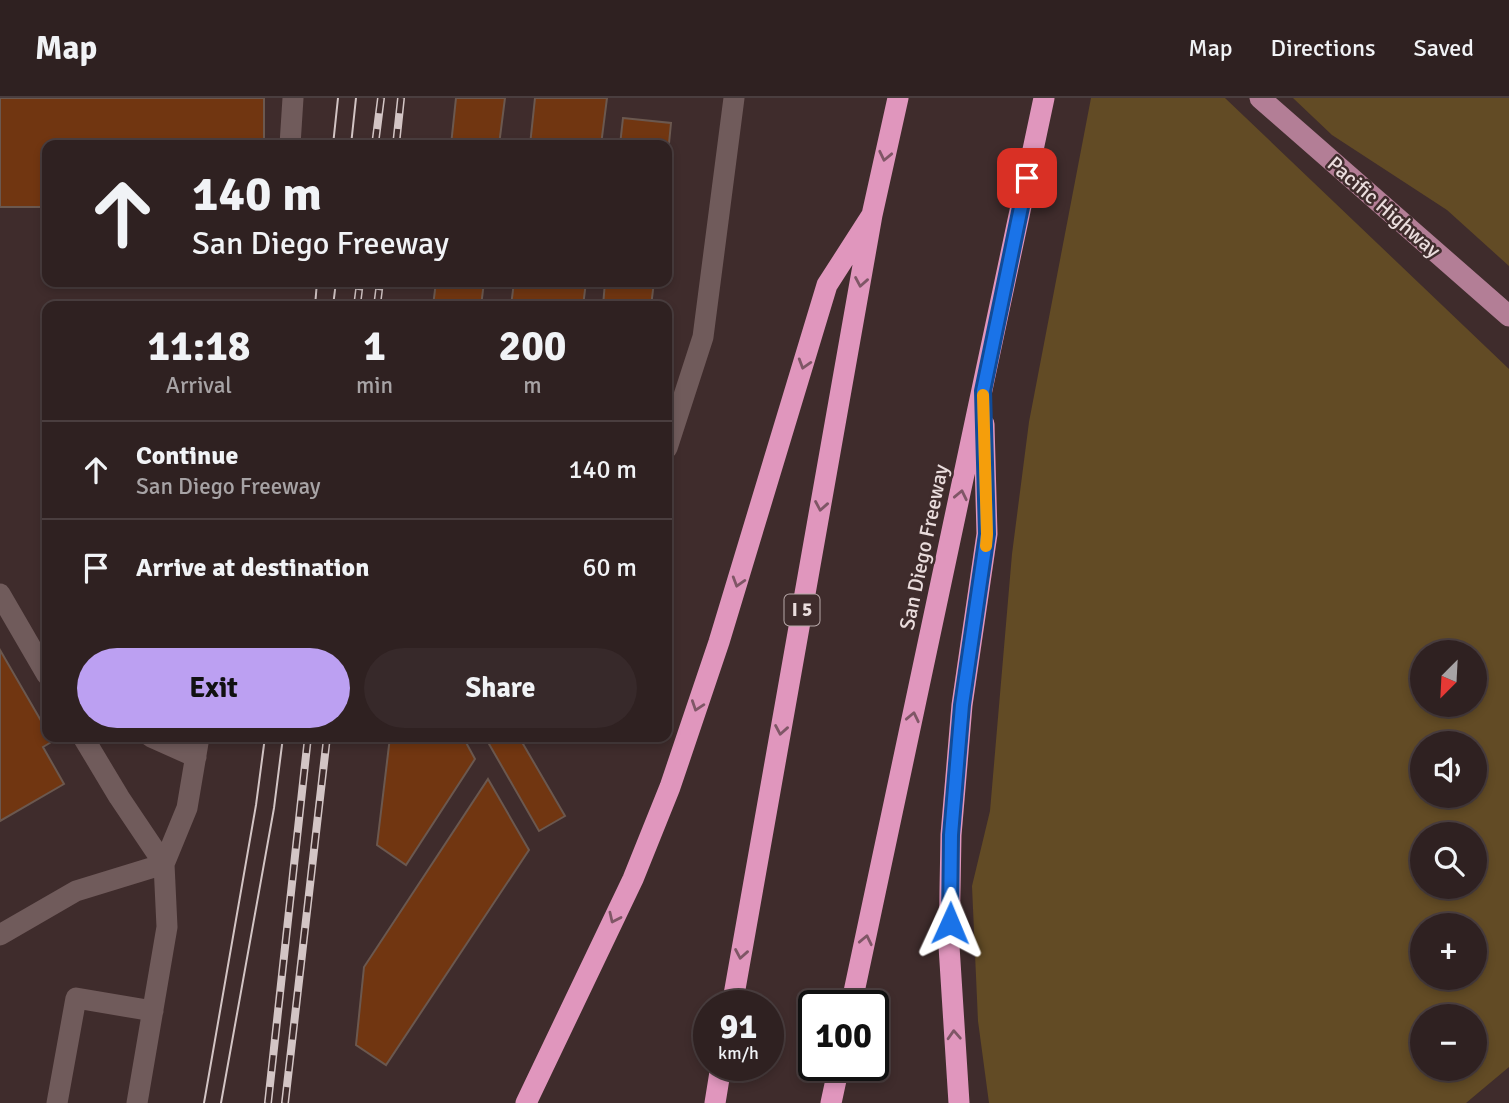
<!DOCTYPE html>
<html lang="en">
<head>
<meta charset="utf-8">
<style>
  :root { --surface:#2f2121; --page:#37292a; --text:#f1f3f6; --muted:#a7a3a5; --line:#4a3e3f; --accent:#bca0f2 }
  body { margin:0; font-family:Signika,sans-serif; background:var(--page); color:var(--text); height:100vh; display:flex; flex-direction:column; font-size:26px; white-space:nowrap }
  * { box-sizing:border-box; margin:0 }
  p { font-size:23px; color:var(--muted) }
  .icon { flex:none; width:38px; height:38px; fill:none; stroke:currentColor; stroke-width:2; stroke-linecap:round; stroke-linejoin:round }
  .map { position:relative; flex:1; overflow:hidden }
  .side { position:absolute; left:42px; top:203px; width:630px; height:441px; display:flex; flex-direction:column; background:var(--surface); border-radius:14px; box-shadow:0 4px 10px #0003,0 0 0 2px var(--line) }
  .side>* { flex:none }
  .hud { position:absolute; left:42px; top:42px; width:630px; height:147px; border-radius:14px; box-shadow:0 4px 10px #0003,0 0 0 2px var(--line); background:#2f2121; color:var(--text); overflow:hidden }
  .needle { width:46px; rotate:204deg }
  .controls { position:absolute; left:1410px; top:542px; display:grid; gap:14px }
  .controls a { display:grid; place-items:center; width:77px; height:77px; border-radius:50%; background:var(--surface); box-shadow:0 4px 10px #0003,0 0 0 2px var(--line); font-size:35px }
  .speed { position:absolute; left:693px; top:892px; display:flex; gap:14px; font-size:35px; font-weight:700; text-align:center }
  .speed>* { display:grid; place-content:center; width:91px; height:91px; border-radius:50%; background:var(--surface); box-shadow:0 4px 10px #0003,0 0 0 2px var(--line); line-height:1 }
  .speed small { font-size:18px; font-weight:400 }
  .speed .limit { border:4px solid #111; border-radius:10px; background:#fff; color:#111 }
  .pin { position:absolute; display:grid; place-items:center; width:60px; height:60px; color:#fff; margin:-30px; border-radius:14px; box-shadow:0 4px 10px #0006 }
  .me { position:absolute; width:77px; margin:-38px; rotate:1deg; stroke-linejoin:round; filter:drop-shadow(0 0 5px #0008) }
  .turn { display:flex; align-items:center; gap:24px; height:147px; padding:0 35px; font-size:32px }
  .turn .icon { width:91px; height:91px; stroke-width:2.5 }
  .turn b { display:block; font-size:49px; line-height:60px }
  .eta { display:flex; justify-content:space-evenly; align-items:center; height:119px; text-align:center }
  .eta b { font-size:42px; font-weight:700; line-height:49px }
  .primary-button { display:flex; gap:14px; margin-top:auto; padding:14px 35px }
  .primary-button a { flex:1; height:80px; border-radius:42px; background:var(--accent); color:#111; font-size:28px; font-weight:700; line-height:80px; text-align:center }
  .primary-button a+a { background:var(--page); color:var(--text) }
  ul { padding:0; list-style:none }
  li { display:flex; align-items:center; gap:21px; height:98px; padding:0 35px; border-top:2px solid var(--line) }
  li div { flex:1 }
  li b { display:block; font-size:26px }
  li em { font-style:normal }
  header { display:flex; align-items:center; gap:42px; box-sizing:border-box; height:98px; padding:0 35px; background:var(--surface); border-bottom:2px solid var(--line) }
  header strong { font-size:33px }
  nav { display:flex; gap:38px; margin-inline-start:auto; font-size:24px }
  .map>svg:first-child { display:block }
</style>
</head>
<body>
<header>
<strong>Map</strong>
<nav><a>Map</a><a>Directions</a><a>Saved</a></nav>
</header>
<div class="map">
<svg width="1509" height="1005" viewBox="0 0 1509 1005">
  <rect width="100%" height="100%" fill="#3f2c2c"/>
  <path fill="#624b25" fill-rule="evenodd" d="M1091,0h134l284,271v698l-43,36h-477l-11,-82 -6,-135 18,-75 22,-257 17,-132zM1423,555h52v52h-52zM1423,646h52v52h-52zM1423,737h52v52h-52zM1423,828h52v52h-52zM1423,919h52v52h-52z
    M1293,0h216v168l-62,-56 -115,-75z"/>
  <path fill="#713611" stroke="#6b584f" stroke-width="2" d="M0,0h264v47h-217v62h-47z
    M456,0h49l-6,47h-48z
    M535,0h72l-6,47h-71z
    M623,20l48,5 -4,41v-19h-47z
    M436,184h48l-3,24h-48z
    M514,184h72l-3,24h-72z
    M605,184h49l-3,24h-48z
    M0,552l47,81v6h3l3,4 -10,6 21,37 -64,37z
    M390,639h73l12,22 -69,106 -29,-20z
    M485,639h34l46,79 -26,15z
    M488,681l41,71 -143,215 -30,-20 8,-78z"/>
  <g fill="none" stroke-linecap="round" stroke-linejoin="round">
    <path stroke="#705b5b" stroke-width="21" d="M290,47l3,-47
      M667,350l36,-111 31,-239
      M0,496l47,81
      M151,639l45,20
      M0,837l76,-44 88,-27 -45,-67 -36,-60
      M57,1005l19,-105 77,13
      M137,1005l30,-176 -3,-63 23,-56 12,-71"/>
    <path stroke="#b37e96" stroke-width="21" d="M1260,0l249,218"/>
    <path stroke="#e096bd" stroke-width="21" d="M732,908l140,-791 26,-117
      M851,908l193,-908
      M526,1005l107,-224 37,-92 49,-145 108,-357 45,-70
      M715,1005l6,-37
      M831,1005l8,-37
      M959,1005l-10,-157 2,-111 11,-130 25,-171 -3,-110"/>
    <path stroke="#d3c5c5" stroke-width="2" d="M333,47l5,-47
      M351,47l5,-47
      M315,208l2,-24
      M333,208l3,-24
      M204,1005l52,-298 9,-68
      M221,1005l53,-295 9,-71"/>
    <defs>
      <path id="rail" d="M375,47l6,-47
        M396,47l5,-47
        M357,208l3,-24
        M377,208l3,-24
        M268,1005l40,-366
        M285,1005l42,-366"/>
    </defs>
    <use href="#rail" stroke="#d3c5c5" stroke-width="8"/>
    <use href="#rail" stroke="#3f2c2c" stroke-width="5" stroke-dasharray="16" stroke-linecap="butt"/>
  </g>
  <defs><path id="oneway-chevron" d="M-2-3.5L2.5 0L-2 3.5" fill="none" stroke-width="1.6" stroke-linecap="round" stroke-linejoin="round" transform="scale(1.75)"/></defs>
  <g stroke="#7f5666">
    <use href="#oneway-chevron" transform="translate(885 58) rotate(102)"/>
    <use href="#oneway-chevron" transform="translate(861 184) rotate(100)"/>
    <use href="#oneway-chevron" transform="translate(804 266) rotate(107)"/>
    <use href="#oneway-chevron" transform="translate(961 397) rotate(-78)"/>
    <use href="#oneway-chevron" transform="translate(821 408) rotate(100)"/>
    <use href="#oneway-chevron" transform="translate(738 484) rotate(107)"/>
    <use href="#oneway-chevron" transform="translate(697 608) rotate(109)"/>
    <use href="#oneway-chevron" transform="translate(913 619) rotate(-78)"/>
    <use href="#oneway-chevron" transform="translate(781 632) rotate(100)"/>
    <use href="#oneway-chevron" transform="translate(614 820) rotate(115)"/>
    <use href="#oneway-chevron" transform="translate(866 842) rotate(-78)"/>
    <use href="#oneway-chevron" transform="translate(741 856) rotate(100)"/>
    <use href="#oneway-chevron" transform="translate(954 937) rotate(-93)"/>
  </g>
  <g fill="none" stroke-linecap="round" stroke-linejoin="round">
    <defs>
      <path id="route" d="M950,825l1,-88 11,-130 25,-171 -4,-143 44,-213"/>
    </defs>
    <use href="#route" stroke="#114b97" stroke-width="18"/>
    <use href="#route" stroke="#1a73e8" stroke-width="12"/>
    <path stroke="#f59e0b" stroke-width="12" d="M983,297l4,139 -1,12"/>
  </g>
  <g text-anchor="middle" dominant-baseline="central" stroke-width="5" stroke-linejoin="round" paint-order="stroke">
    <rect fill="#3f2c2c" stroke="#b7a8a8" stroke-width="2" x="784.5" y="496.5" width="35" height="31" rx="5"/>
    <g font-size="19" font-weight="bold" fill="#eadddd">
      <text x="802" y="512">I 5</text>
    </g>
    <g font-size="21" fill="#eadddd" stroke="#3f2c2c">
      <text transform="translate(1384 109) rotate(41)">Pacific Highway</text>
      <text transform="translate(924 449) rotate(-78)">San Diego Freeway</text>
    </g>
  </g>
</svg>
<div class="controls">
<a><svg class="needle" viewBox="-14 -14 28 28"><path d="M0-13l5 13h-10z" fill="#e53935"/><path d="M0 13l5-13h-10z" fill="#a7a3a5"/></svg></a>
<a><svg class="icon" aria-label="sound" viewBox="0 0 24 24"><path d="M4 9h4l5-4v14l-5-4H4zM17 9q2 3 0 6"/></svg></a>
<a><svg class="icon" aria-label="search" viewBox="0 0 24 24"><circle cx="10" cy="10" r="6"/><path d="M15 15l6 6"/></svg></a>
<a>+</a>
<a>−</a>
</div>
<div class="speed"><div>91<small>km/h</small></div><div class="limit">100</div></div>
<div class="pin" style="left:1027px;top:80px;background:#d93025"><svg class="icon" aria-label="arrive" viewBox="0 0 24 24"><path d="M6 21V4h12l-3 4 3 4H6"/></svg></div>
<svg class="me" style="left:950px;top:825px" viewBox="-20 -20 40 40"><path d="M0-17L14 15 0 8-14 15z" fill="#1a73e8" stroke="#fff" stroke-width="4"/></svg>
<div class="hud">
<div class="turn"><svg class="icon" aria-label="ahead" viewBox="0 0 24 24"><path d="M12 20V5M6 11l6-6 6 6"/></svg><div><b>140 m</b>San Diego Freeway</div></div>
</div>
<section class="side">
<div class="eta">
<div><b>11:18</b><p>Arrival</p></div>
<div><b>1</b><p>min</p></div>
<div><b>200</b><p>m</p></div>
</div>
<ul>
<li><svg class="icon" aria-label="ahead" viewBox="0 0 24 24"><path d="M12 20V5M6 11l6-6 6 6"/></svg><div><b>Continue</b><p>San Diego Freeway</p></div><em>140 m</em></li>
<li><svg class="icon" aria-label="arrive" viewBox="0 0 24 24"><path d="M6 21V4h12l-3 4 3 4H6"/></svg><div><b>Arrive at destination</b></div><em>60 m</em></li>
</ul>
<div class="primary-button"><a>Exit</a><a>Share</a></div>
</section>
</div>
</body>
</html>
